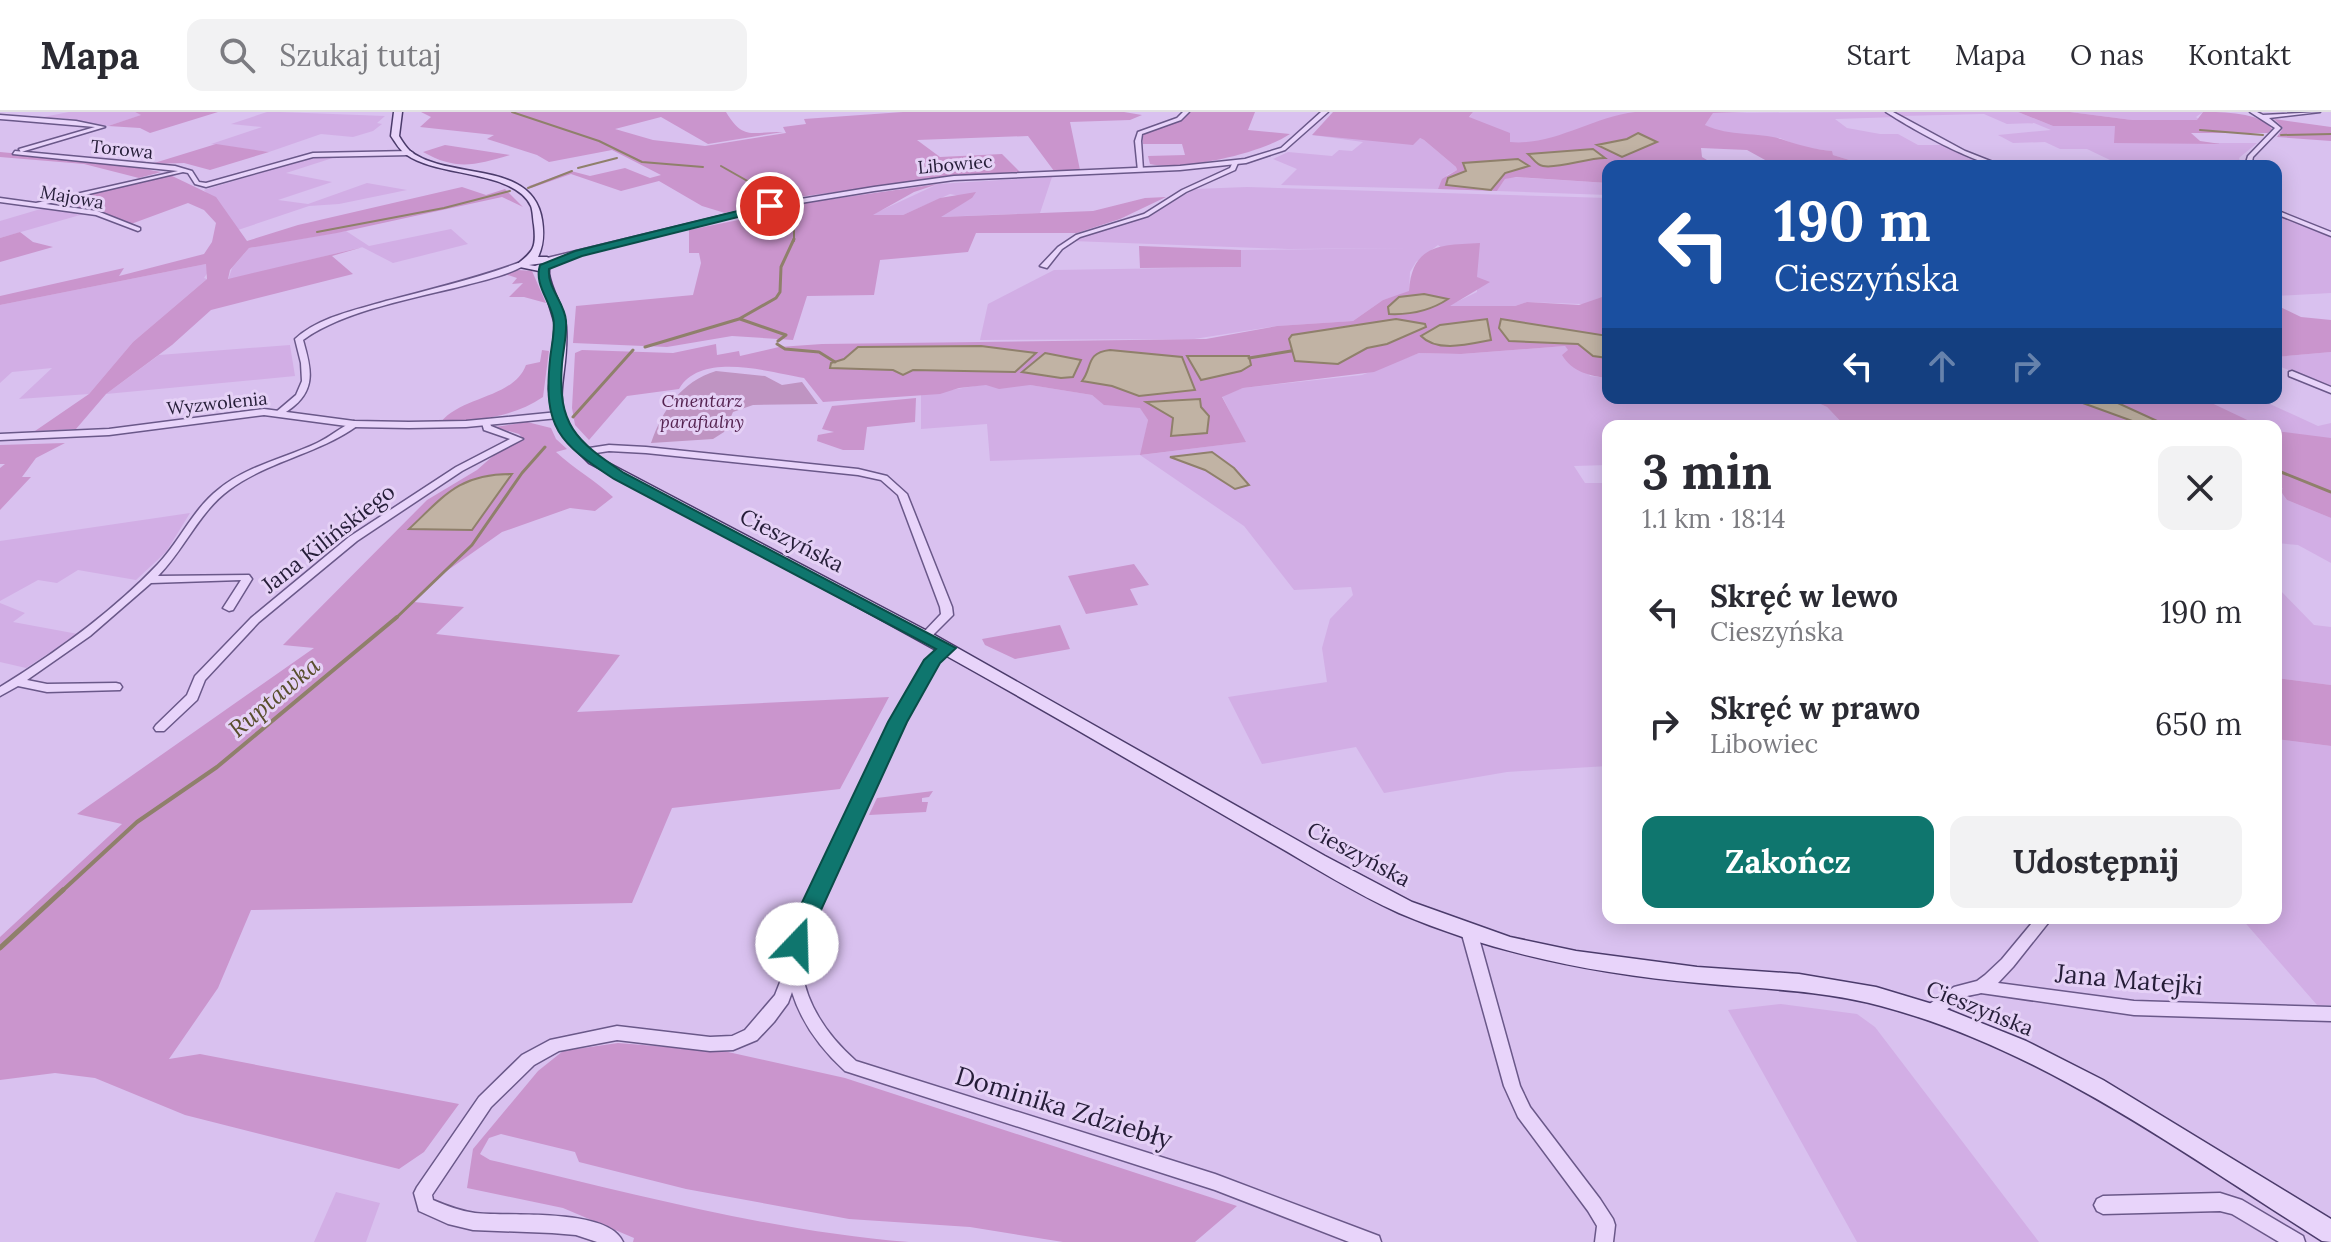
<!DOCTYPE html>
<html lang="pl">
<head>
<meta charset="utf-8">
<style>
  :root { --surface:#fff; --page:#f2f2f3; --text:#2b2b33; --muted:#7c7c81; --line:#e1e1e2; --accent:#0f766e }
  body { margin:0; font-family:Lora,serif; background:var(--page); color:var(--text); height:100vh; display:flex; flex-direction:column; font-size:30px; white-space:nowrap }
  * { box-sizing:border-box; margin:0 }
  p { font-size:26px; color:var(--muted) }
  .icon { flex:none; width:44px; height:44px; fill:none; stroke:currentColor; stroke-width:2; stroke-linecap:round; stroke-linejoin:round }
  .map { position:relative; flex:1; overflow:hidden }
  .drawer { position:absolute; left:1602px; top:308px; width:680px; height:504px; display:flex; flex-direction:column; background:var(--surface); border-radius:16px; box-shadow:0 4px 20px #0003 }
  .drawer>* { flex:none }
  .hud { position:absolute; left:1602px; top:48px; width:680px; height:244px; border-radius:16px; box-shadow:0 4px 20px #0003; background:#1a4fa0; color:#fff; overflow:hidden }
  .pin { position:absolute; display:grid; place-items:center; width:68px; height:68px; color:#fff; margin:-34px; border:4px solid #fff; border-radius:50%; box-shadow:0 2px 8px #0007 }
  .me { position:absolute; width:88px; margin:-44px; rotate:21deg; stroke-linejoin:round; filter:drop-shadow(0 0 6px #0008) }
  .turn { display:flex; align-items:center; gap:28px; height:168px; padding:0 40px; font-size:36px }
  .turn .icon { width:104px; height:104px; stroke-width:2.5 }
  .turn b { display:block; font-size:56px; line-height:68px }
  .lanes { display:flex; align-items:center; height:76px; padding:0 40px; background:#0003; justify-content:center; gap:40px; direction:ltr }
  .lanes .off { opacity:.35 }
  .round { display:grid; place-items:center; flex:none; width:84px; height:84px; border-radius:16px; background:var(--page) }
  .overview { display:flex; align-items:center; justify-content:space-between; height:136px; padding:0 40px }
  h1 { font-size:48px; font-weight:700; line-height:60px }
  .button { display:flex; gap:16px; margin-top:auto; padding:16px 40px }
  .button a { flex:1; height:92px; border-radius:16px; background:var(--accent); color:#fff; font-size:32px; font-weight:700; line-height:92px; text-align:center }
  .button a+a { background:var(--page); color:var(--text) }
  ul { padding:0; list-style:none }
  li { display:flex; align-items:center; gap:24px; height:112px; padding:0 40px }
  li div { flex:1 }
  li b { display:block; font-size:30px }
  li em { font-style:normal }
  header { display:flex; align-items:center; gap:48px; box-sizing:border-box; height:112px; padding:0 40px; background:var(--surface); border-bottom:2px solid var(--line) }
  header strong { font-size:38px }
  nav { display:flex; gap:44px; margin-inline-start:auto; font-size:28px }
  .search { width:560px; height:72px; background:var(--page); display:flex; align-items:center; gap:20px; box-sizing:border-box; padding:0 28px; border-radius:16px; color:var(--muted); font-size:30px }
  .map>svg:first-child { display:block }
</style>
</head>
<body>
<header>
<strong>Mapa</strong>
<div class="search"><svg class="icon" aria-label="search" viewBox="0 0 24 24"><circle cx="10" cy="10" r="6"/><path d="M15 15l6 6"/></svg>Szukaj tutaj</div>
<nav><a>Start</a><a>Mapa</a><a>O nas</a><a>Kontakt</a></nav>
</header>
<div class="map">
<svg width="2331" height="1130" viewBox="0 0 2331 1130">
  <rect width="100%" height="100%" fill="#d9c1ef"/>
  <path fill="#d2aee5" d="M69,0h66l7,3 -34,11 -46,-8h-24z
    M267,0h13l105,4 -8,7 5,1 -9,7 -20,6 -32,-3 -52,18 -58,-8 51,-17 -31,-3z
    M1473,0h175l-132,38 -14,-18 -33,-14z
    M1888,0l10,5 -63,2 12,9 33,6h18l20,11h27l47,21h-123l-36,-11 -2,-4 -30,-4 -21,-9 -56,-3 -19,-10 8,-12z
    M1894,0h124l35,14h62v17h142l-18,15 2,8h-238l-10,-3 117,-3 -23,-11h-27l-15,-7 -32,1 -15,-8 53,-5 -17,-7 -27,1 -23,-10 -83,2z
    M2070,0h133l-7,5 4,3h-68z
    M1411,22l13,6 32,27 1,3 -10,5 -9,14 -157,-4 16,-16 -24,-10 15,-7 44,4 7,-6 13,1 11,-9 -51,-7z
    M320,43h22l-56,18 46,9 -54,18 30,4 59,-21 40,7 -68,14 -30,2 -71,24 -34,-40z
    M1052,65l-12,36 -102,4 34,-19 -22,-4 -47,21 -34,1 69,-32z
    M1511,65l97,6v12l-111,-4 8,-12z
    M1247,75l361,11v107l-81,-3 -12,4h-67l29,-14v-15l-39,-32 -22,17 -6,10 -1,20 -26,8 -30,21 -76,5 -83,13 -214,1 8,-36 66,-34 187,-3v-17l173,-2 -126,1 -216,-8 78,-27 45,-25z
    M44,96l43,5 -87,25v-17z
    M2276,103l55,22v56l-55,3z
    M451,117l17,15 -75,19 -31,-16 -134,33 4,-12 17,-20 97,-17 23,15z
    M206,152l2,8 -4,6 3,1 -74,63 -44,52 -70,5 33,-31 -40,4 -12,11v-78z
    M290,233l5,31 -189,18 53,-39z
    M1565,234l25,30 18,2v20h199l20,9 18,19h-237v39l-34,1 11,17h23v283l-101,6 -123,21 -28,-46 -94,17 -34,-67 99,-15 -5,-34 8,-29 23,-24 -2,-8 -57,3 -50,-64 -104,-71 -150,6 -3,-37 -66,5v-34l66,-11 43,1 62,10 13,10 35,2 8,13 -7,35 104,-13 -23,-46 21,-8 119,-13 57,-22 42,1z
    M2331,240v35l-55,-22v-8z
    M2195,286h62l61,28 13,-3v18l-55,-9v-6h-20z
    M2276,373l8,5 3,10 44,18v45l-33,-18 -22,-2z
    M190,401l-24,39 -30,28 -58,-10 -21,13 -19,-3 -38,21v-60z
    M2276,474l38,39 17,2v58l-55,-7z
    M0,491l25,10 -12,9 65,12 -52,34 -26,-6z
    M2276,627l55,7v259h-14l-76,-87h35z
    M1781,892l76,10 18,13 164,215h-182l-129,-232z
    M336,1080l44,11 -14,39h-52z"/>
  <path fill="#ca95cd" d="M135,0h83l-68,21 -10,-5 -32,-2 33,-11z
    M421,0h305c17,28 24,20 57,20l-75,12 -47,-27 -46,12 38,11 52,6 81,-13 -3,-6 23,-3 -2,-5 99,-7h221l18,3 -12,5 -60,2 10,48 -26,1 -26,-35 -111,4 23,17 62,-3 19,19 -111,9 -141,19 -4,-4 4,5 -44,11 -23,-7 -43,-25 -38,10 -50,-17 -40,14 -2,-2 42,-15 19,5 35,-8 25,10 11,-3 -49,-25 -63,12 -12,-7 -50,-16 7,-4 -74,-8 11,-10z
    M1188,0h67l-7,18 42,4c-28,19 -107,37 -140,30l-2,-8 37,-1 -3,-11h-39l-1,-10 36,-12z
    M1333,0h140l-4,5 41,16v9c44,4 82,-25 125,-30 36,0 76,0 112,0l-34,1 -8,12c25,12 54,7 76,14 18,6 32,10 51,12l1,4 36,11h-39l-17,-4 3,4h-40l-29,-16 -46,-2 1,9 15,9h-109v17l-92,-6 -11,2 -8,12 -59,-2 4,-10 15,-9 -1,-3 -32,-27 -4,-2 -7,7 -101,-10z
    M2018,0h52l62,8h65l6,-8c20,0 57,0 69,17l-4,4h-77l9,8 21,3 -107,-1 1,-17h-62z
    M2274,7l57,8v14l-54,-4 6,-9z
    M216,32l53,8 -59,18 -26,-7 -33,1z
    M445,33l65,10c-35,10 -53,16 -87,-3z
    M0,40l106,10 55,10 -22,6 -55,-14 -84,-7z
    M168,62l48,23 31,44 51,-16 164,-38 24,8 19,-6 18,18 -21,-10 -165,36 -88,15 -19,22 -2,9 135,-32 -31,9 21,18 -142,36 -39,35 -66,49 -30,35 -41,2 54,-37 44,-52 74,-63 -1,-15 -206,41v-9l124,-28 -5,8 85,-22 8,-12 4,-19 -12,-13 -16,-7 -57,21 -30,-13 -53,-7 55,-17 43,-5 -3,-2z
    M938,72l-24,8 -41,23h30l37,-17 36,-6 -4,6 -31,19 152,-6 52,-13 21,-1 -46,22 -43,14h-101l-8,19 -88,8 -6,35 -67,1 -14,44 -61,-4 -65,11 -94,-4 3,-37 117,-11 8,-32 -2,-10h-10v-23l83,-17 25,-9z
    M20,120l13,10 20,5 -53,15v-24z
    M1480,131l-3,34 13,5 -40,24h65l12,-4 52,3 29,-10v83c-18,-2 -36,-6 -46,-23l6,-5 -3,-4 -104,8 -42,-1 -45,19 -131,16 -21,9 24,45 -106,13 8,-35 -8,-12 -36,-3 -12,-10 -62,-10 -31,4 -13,-4 -27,3 -19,6 -117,8 -19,-24c-35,-6 -103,-27 -125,11l-52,7 -38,44 -14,-15 -3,-17 3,-55 7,-3 91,3 43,-9 1,11 22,-4 1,5 39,-9 43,-3 384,-5 71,-13 76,-5 30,-21 26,-9c3,-47 32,-46 71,-48z
    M1139,134l102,4v17l-101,1z
    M518,158l14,1 14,32 -22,-6h-15l14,-14 -11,1 5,-6 -12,-4z
    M2276,193l25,12 30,3v32l-55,5z
    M542,238l7,1 -6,46c-31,21 -65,23 -102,25 21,-26 73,-24 85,-57l14,-3z
    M916,286l-1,24 -48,5 -3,23h-21l-26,-9 1,-6 16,-3 -12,-3 10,-23z
    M1807,286h394l59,28h-415l-18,-19z
    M527,310l24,6 5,11 11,10 -11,3c18,17 39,28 57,45l-18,14 -25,-3 -68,24 -61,43 -27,27 50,5 -28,27 184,21 -43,57 312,-15 -49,92 -168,19 -40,95 -381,7 -33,78 -49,71 31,-5 259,50 -35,48 -25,17 -214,-54 -90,-37 -40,-5 -55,7v-143l122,-113 -45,-10 237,-166 -31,-3 144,-145 50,-30 25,-22 22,-8 -5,-6 -24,-7z
    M2276,319l55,7v80l-44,-18 -7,-10 3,-1 -7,-4z
    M65,331l-29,15 -14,19h9l-31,33v-42l5,-4h-5v-19z
    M1134,452l15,21 -19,4 8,16 -52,9 -18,-38z
    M1060,513l10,24 -55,10 -30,-14 -3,-6z
    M2276,566l55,7v61l-55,-7z
    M933,679l-4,6 -7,1v4h6l-2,10 -57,3 8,-17z
    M618,931l110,9 117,26 392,128 -42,36h-132l-93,-15 -121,-8 -163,-30 -107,-27 -4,-10 -74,-18 -12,4 -9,16 10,6c138,32 278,71 419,82h-276l1,-4 -71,-30 -96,-20 6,-39 65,-78 25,-20z"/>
  <path fill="#bf94c2" d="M716,259l49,5 17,9 20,-3 16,22 -65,1 -20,7 -9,20 -11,7 -62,4c12,-34 30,-61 65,-72z"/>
  <path fill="#c1b3a4" stroke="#8f806b" stroke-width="2" d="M1638,21l19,9 -35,15 -25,-12 30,-6z
    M1593,37l12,9c-19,0 -46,11 -62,8 -7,-1 -10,-8 -15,-12z
    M1518,47l11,7 -24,7 -14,17 -45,-5 2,-7 18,-7 -3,-8z
    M1424,182l24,5c-18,12 -37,16 -59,15l-1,-7 11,-10z
    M1396,207l29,5 1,3 -39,17 -20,4 -29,16 -43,-3 -6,-22 3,-4z
    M1487,207l4,21c-21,4 -54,13 -70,-4l19,-11z
    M1501,207l107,17v22l-15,-2 -15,-12 -69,-3 -10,-13z
    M981,234l55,7 -21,19 -102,-2 -10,5 -10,-5 -63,-2 1,-5 13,-4 14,-12z
    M1110,238l72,7 13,33 -56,6 -27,-10 -30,-5c11,-14 3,-28 28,-31z
    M1045,241l36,7 -8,17 -12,1 -39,-6z
    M1187,244h62l2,9 -10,6 -40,9z
    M2069,286h38l61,28h-22z
    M1200,287l1,8 8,9 -2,17 -36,3 2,-18 -27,-16z
    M1212,340l22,16 15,17 -14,4 -30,-19 -35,-13z
    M512,362l-40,56 -63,-1c36,-34 50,-55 103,-55z"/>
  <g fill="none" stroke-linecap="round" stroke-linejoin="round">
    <path stroke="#8f806b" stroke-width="2" d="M512,0l87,29 43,21 61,5
      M2200,18l63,5
      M2281,23l50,-1
      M721,54l44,25
      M578,56l39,-10
      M528,76l44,-17
      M762,83l7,7
      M776,97l-2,3 20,13v16
      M317,120l127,-24 66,-17"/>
    <path stroke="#8f806b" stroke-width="3" d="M740,207l46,16 -8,6
      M777,232l8,5 34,3 16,10
      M645,235l94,-28 37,-21 4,-6 1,-25 13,-28
      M1249,246l42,-7
      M573,305l60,-67
      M2276,358l55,22
      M395,507l77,-74 50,-72 23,-26"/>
    <path stroke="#8f806b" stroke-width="4" d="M61,780l76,-70 80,-55 180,-150"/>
    <path stroke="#8f806b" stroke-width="5" d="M0,836l63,-58"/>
    <defs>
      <path id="minor" d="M1183,0h6l-8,8 -39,14 -1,7 2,29 -5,1 -3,-30 3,-9 39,-14z
        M1886,0h7l72,39 38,15c-26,0 -94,-39 -117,-54z
        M2250,0h7l6,3 57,-3 -51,6 12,10 -28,29 -2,9h-6l3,-10 27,-28z
        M0,3l76,6 29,6 -84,25 -2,-3 76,-22 -82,-7 -13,-1z
        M15,39l160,15 17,5 7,11 7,1 107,-30 97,-2 3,2 -3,2 -97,2 -107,30 -11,-3 -7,-11 -5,-1 -137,32 51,7 43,17v2l-2,1 -42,-16 -96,-13v-4l36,5 142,-32 -165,-17z
        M1233,50l5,1 -3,7 -49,22 -38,24 -68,21 -18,12 -15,19 -7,-2 18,-19 18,-12 68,-21 38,-24 48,-22z
        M2276,98l55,22v4l-55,-22z
        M518,151l7,2c-17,10 -39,15 -59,20 -49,13 -122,25 -163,55 7,25 14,47 -9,66 -6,5 -10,8 -17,8l-1,-2 20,-17 6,-14 -1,-18 -6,-24c24,-22 61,-29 91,-38 45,-12 89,-22 132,-38z
        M2292,259l39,16v6l-42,-17v-4z
        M486,308l3,1 2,5 32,13 -61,32 -105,70 -98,81 -54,58 -8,20 -33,31h-8l-2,-3 2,-3 31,-30 8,-19 56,-58 98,-81 107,-70 54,-28 -26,-9 -2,-7z
        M354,309l5,3 -2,2c-39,28 -89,35 -128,64 -30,22 -45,60 -71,86l91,-1 3,4 -19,31 -4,1 -6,-3 18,-28 -90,3 -61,53 -63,44 20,4 69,-1 4,1 2,3 -2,3 -73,2 -29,-6 -18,10v-9c57,-35 112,-75 158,-123 22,-23 35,-55 61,-75 28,-23 66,-31 98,-46 13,-6 24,-16 37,-22z
        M609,333l37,2 212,22 29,7 20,18 45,113 1,8 -23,23h-8l-2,-2 2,-2 19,-20 -1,-7 -42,-112 -17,-15 -23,-5 -212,-22 -37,-2 -26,4 -5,-3 5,-3z
        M948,533l6,3 -16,14 -35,60 -97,212c-2,12 -5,26 -4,37 5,36 28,67 54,90l359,113 164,62 2,6h-32l-134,-52 -370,-119c-24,-22 -43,-47 -53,-79l-4,11 -14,19 -17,18 -24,10 -23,1 -93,-11 -58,11 -25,14 -43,42 -59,88 1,5c14,6 27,11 42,13 33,4 133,-6 148,29h-26l-21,-7 -24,-2 -79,-3 -25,-6 -29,-13 -5,-18 3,-6 62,-90 43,-42 28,-15 67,-14 93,11 22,-1 13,-6 30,-35 11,-28 4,-33 101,-212 38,-65z
        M2036,806h16l-39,49 -15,16 136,18 197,6v14l-197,-6 -153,-22c-7,2 -14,2 -20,6 -12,7 -21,21 -36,18l-2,-5 2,-5 29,-20 23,-6 8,-6 17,-16z
        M1469,813l5,2 3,4 43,155 10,21 70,92 13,20 2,6 -2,17h-18l2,-16 -9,-15 -70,-94 -14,-31 -43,-155 3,-4z
        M2220,1081l22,7 61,36 2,6h-26l-47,-28 -12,-3 -117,3 -6,-3 -3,-6 3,-6 6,-3z"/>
      <path id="tertiary" d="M1321,0h7l-43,38 -39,13 -66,7 -226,10 -80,11 -104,17 -223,53 -4,-2 227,-55 104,-17 80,-11 226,-10 65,-7 36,-11z
        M264,297l90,12 55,1 57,-1 92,-9 5,3 -5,3 -92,9 -57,1 -55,-1 -90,-12 -155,20 -109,5v-6l109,-5z"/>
      <path id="secondary" d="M394,0h8l-3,24c3,5 7,11 11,15 38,30 123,8 132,69 2,13 2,24 -4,37h9l10,6 -8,4v7c3,19 16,34 17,53 4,61 -26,80 31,130l334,176 394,223 87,46 98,35 66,14 121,16 102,7 77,13 63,19 87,35 77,39 228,139v23l-9,-1c-140,-88 -279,-192 -441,-235 -60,-16 -121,-17 -182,-23 -103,-9 -204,-29 -300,-70 -43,-19 -85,-46 -127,-70 -67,-39 -133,-77 -200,-116 -159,-92 -321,-178 -483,-264l-23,-23 -14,-26 -3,-25 6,-65 -16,-53 -24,-5c17,-14 22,-16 19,-41 -1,-5 -1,-14 -3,-19 -17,-36 -93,-29 -124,-51 -7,-4 -11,-12 -16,-19zM544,151l-9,3 -6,-1z"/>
    </defs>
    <use href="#minor" stroke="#6a5889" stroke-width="3"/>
    <use href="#tertiary" stroke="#6a5889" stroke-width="3"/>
    <use href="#secondary" stroke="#4b3b6b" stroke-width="3"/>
    <use href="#minor" fill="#e8d4fa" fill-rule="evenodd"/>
    <use href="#tertiary" fill="#e8d4fa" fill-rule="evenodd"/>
    <use href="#secondary" fill="#e8d4fa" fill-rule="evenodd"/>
  </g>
  <path fill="#0f766e" stroke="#0a4d48" stroke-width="2" d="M770,91l4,5 -192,48 -33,13c-2,19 16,34 17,52 1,14 -3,30 -4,43 -5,61 14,77 62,109l332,175 -16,15 -33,59 -97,212 -5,16 -8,3 -8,-3 -3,-6 1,-10 101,-212 36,-62 12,-11 -322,-170c-55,-36 -71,-51 -64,-119 1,-13 6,-31 3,-43 -4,-18 -19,-33 -13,-52l35,-14z"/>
  <g text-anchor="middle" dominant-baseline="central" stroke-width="6" stroke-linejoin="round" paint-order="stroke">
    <g font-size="18" fill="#251d38" stroke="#e5d1f6">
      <text transform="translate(122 37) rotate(6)">Torowa</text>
      <text transform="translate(955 52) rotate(-5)">Libowiec</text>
      <text transform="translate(72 85) rotate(10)">Majowa</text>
      <text transform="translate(217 291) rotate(-6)">Wyzwolenia</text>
    </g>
    <g font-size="18" font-style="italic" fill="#552351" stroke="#e5d1f6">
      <text x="702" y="288">Cmentarz<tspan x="702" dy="21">parafialny</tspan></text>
    </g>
    <g font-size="22" fill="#251d38" stroke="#e5d1f6">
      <text transform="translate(328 426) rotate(-38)">Jana Kilińskiego</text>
      <text transform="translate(792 428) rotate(27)">Cieszyńska</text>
      <text transform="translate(1359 742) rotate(28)">Cieszyńska</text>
      <text transform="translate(1980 896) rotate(22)">Cieszyńska</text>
    </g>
    <g font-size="24" font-style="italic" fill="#584e2c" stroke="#e5d1f6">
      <text transform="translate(274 585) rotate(-40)">Ruptawka</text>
    </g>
    <g font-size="26" fill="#251d38" stroke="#e5d1f6">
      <text transform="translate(2129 867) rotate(5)">Jana Matejki</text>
      <text transform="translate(1064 995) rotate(17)">Dominika Zdziebły</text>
    </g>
  </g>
</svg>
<div class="pin" style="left:770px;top:94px;background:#d93025"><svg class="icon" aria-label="arrive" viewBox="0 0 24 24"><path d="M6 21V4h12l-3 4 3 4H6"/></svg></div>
<svg class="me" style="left:797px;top:832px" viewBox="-20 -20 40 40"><circle r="19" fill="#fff"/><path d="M0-13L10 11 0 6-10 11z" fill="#0f766e"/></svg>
<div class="hud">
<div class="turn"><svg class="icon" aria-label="left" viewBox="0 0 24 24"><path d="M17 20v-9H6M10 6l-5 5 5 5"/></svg><div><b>190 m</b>Cieszyńska</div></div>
<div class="lanes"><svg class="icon" aria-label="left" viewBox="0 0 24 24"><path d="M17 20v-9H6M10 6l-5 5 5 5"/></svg><svg class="icon off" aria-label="ahead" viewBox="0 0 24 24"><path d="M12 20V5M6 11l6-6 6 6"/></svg><svg class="icon off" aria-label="right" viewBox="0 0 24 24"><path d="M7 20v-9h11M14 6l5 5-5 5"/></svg></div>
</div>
<section class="drawer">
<div class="overview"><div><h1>3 min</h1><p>1.1 km · 18:14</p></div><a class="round"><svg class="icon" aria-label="close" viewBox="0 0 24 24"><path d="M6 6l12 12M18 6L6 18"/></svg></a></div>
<ul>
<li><svg class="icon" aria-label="left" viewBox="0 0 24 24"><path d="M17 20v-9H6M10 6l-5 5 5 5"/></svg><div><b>Skręć w lewo</b><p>Cieszyńska</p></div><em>190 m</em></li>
<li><svg class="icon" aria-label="right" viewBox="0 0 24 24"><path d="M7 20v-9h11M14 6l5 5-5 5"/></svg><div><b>Skręć w prawo</b><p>Libowiec</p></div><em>650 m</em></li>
</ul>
<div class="button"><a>Zakończ</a><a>Udostępnij</a></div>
</section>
</div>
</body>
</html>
